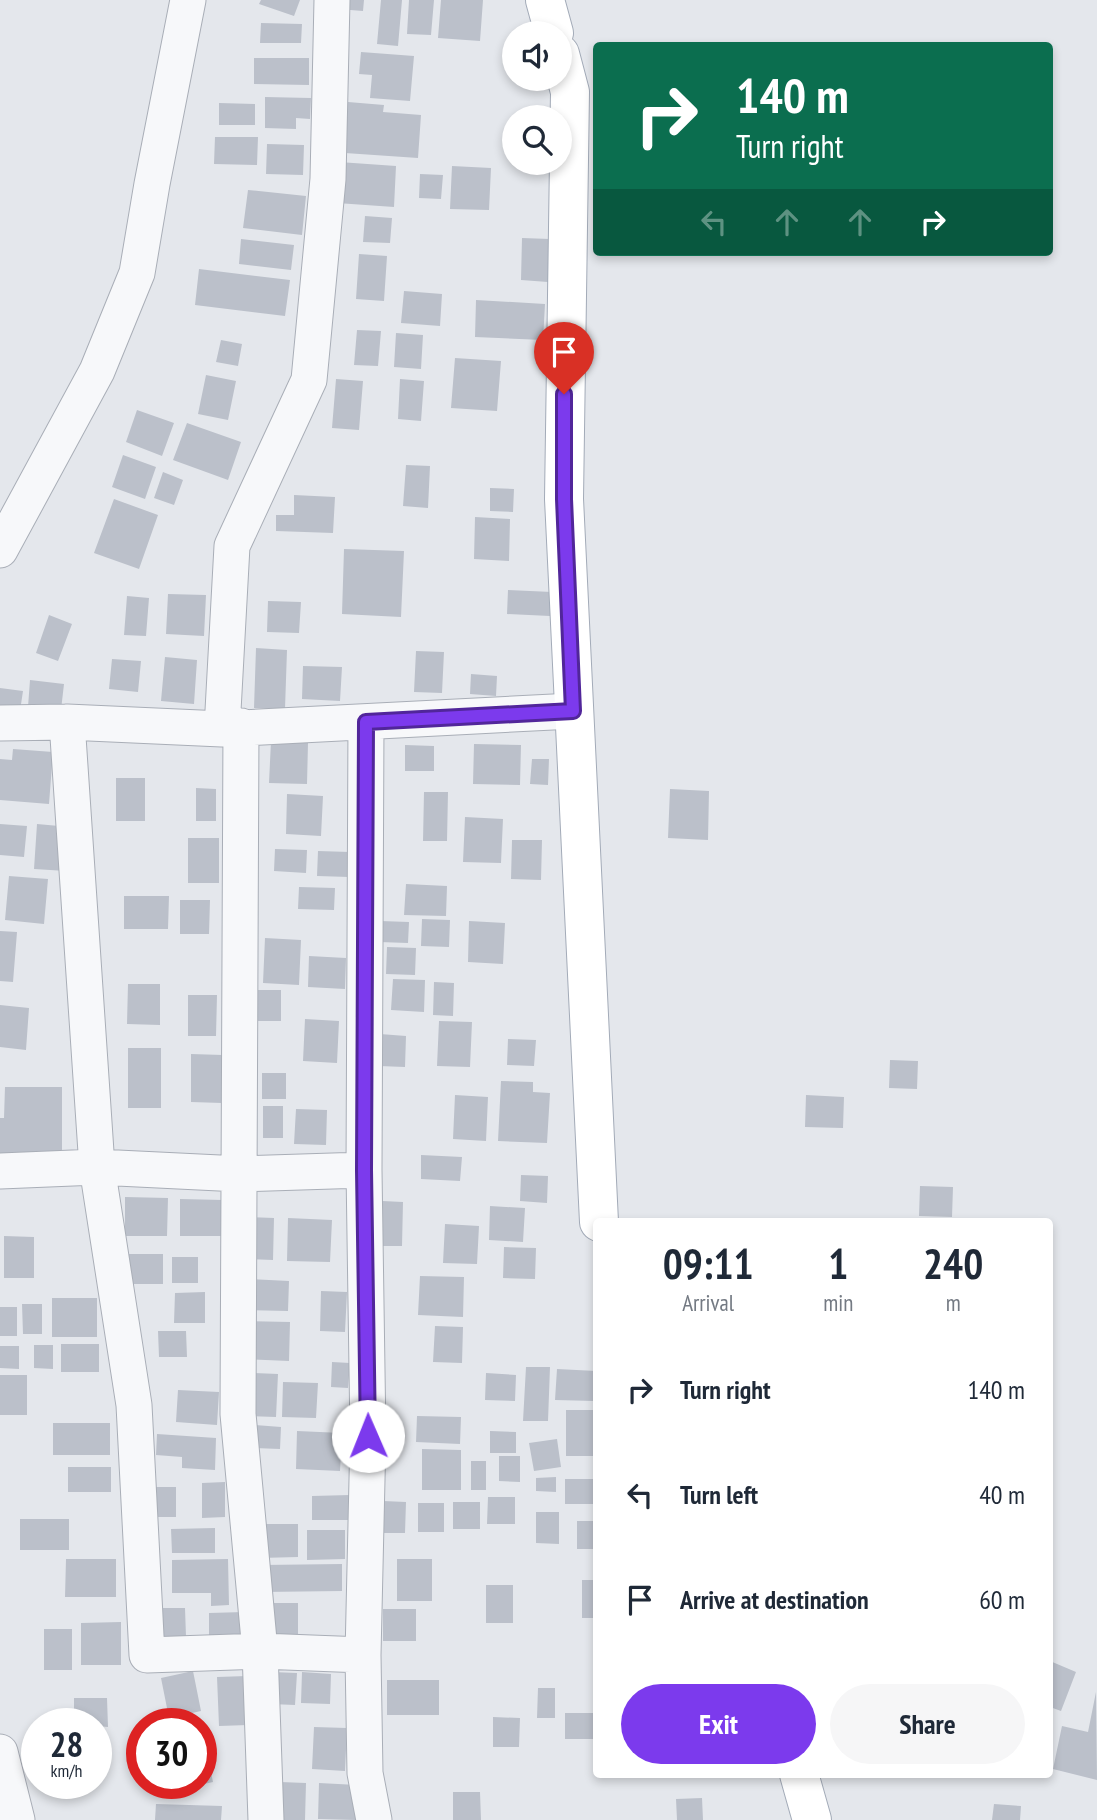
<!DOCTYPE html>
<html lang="en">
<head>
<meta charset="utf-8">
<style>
  :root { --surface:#fff; --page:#f6f6f7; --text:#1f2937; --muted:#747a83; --accent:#7c3aed }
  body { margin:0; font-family:"PT Sans Narrow",sans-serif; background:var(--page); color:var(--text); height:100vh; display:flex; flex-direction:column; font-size:26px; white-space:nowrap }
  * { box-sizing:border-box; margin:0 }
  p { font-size:23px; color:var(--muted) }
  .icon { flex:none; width:38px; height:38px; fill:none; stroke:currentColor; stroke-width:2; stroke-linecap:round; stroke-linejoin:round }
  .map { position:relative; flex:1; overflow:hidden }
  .details { position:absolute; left:593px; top:1218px; width:460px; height:560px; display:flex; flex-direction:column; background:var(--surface); border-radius:7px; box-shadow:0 4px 10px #0003 }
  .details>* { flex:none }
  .hud { position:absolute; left:593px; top:42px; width:460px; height:214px; border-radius:7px; box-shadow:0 4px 10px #0003; background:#0b6e4f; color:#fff; overflow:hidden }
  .controls { position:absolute; left:502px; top:21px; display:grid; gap:14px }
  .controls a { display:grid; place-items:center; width:70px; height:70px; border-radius:50%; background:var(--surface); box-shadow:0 4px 10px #0003; font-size:35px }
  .speed { position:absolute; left:21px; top:1708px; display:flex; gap:14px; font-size:35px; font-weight:700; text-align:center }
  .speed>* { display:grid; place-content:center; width:91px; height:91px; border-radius:50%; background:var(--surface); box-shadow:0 4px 10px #0003; line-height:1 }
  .speed small { font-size:18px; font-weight:400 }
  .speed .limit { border:10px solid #d22; background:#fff; color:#111 }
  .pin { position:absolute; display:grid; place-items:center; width:60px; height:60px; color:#fff; margin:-72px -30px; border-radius:50% 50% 50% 0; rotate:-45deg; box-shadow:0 0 7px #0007 }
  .pin .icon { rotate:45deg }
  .me { position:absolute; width:77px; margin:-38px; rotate:359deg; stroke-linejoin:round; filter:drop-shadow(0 0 5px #0008) }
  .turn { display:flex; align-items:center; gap:24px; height:147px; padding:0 28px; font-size:32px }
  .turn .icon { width:91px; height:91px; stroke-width:2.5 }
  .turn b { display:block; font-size:49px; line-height:60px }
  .lanes { display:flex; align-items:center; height:66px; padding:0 28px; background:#0003; justify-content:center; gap:35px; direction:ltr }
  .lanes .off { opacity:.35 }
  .eta { display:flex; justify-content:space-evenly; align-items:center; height:119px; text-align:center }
  .eta b { font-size:42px; font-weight:700; line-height:49px }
  .button { display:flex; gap:14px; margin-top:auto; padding:14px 28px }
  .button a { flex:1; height:80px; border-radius:42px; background:var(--accent); color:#fff; font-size:28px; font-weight:700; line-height:80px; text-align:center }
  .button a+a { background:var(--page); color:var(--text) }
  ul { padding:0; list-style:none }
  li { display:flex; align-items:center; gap:21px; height:105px; padding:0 28px }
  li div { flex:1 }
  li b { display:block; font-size:26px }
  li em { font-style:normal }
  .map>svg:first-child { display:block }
</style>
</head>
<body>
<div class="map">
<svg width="1097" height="1820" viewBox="0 0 1097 1820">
  <rect width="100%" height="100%" fill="#e4e7ec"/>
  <path fill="#bbc0ca" d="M261,0h39l-6,16 -35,-12z
    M339,0h25l-1,11 -25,-2z
    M381,0h21l-4,46 -21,-2z
    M409,0h25l-3,35 -24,-1z
    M441,0h42l-3,41 -42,-3z
    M261,23l41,1 -1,19h-41z
    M361,52l53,4 -4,45 -40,-3 2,-23 -13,-1z
    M254,58h55v27l-55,-1z
    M265,97l46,1 -1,21 -14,-1v11l-31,-1z
    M348,102l36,3 -1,7 38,3 -3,43 -73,-5z
    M219,103l36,1v21h-36z
    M215,137h43l-1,28 -43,-1z
    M267,144l37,1 -1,30 -37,-1z
    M339,162l57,4 -2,41 -57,-4z
    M452,166l39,2 -2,42 -39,-1z
    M420,174l23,1 -2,24 -22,-1z
    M248,190l58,6 -4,39 -59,-7z
    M365,216l27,2 -2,25 -27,-1z
    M522,238l28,1 -2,43 -27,-2z
    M241,239l53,6 -3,25 -52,-6z
    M359,254l28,2 -3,45 -28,-2z
    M199,269l91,11 -5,36 -90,-11z
    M404,291l38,3 -2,32 -39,-3z
    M476,300l69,4 -2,36 -68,-3z
    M357,330l24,1 -3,35 -24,-1z
    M396,333l27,2 -2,34 -27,-2z
    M221,340l21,4 -4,22 -22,-4z
    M455,358l46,3 -4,50 -46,-3z
    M206,375l30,6 -8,39 -30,-6z
    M336,379l27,2 -4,49 -27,-2z
    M400,379l24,2 -3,40 -23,-2z
    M137,410l37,13 -12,33 -36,-14z
    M187,423l54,19 -13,38 -55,-20z
    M123,455l33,12 -11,32 -33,-12z
    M406,465l24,1 -2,42 -25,-2z
    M163,472l20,8 -9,25 -20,-7z
    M490,488l24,1 -1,23 -23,-1z
    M294,495l41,2 -2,36 -57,-2v-16h18z
    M114,499l44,16 -19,54 -45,-16z
    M475,517l35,2 -1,42 -35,-2z
    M344,549l60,2 -3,66 -59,-3z
    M508,590l44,2 -2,24 -43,-2z
    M168,594l38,1 -2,41 -38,-2z
    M127,596l22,2 -3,38 -22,-1z
    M268,601l33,1 -2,31 -32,-1z
    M49,615l23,9 -14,37 -22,-8z
    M256,648l31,2 -2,59 -31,-1z
    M416,651l28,1 -2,41 -28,-1z
    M165,657l32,3 -3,44 -33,-3z
    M112,659l29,2 -3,31 -29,-3z
    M303,666l39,1 -2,34 -38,-2z
    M471,674l26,2 -1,20 -26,-2z
    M30,680l34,4 -3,26 -33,-3z
    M0,688l23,3 -3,20 -20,-3z
    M271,741l37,2 -1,41 -38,-1z
    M474,744l47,1 -1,40 -47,-1z
    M405,745l29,1v25h-29z
    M13,749l40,3 -4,52 -49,-4v-41l12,1z
    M532,759h17l-1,26 -18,-1z
    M116,778h29v43h-29z
    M196,788l20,1v32h-20z
    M670,789l39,2 -1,49 -40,-2z
    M424,792h24l-1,49h-24z
    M287,794l36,2 -2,40 -35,-2z
    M465,817l38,2 -2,44 -38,-1z
    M0,824l27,2 -3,31 -24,-2z
    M37,824l33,3 -4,44 -32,-2z
    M188,838h31v45h-31z
    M512,840h30l-1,40 -30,-1z
    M275,849l32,1 -1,23 -32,-2z
    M318,851l32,1 -1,25 -32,-1z
    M9,876l39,3 -4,45 -39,-4z
    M406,884l41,2 -1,30 -42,-1z
    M299,887l36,1 -1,22 -36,-1z
    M124,896h45l-1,33h-44z
    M180,900h30l-1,34h-29z
    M422,919l28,1 -1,27 -28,-1z
    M380,921l29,1 -1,21 -29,-1z
    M469,921l36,2 -2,41 -35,-2z
    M0,931l17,1 -4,50 -13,-1z
    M265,938l36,2 -2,45 -36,-2z
    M387,947l29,1 -1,27 -29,-1z
    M309,956l37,2 -1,31 -37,-2z
    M393,979l32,1 -1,32 -33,-2z
    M434,982l20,1 -1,33 -20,-1z
    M128,984h32v41l-33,-1z
    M250,990h31v31h-31z
    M188,995h29l-1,41h-28z
    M0,1005l29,3 -3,42 -26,-3z
    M305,1019l34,2 -2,42 -34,-2z
    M439,1021l33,1 -2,45 -33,-1z
    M380,1034l26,2 -1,31 -26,-1z
    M508,1039l28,1 -2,26 -27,-1z
    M128,1048h33v60h-33z
    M191,1054l32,1 -1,48 -31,-1z
    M890,1060l28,1 -1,28 -28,-1z
    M262,1073h24v26h-24z
    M501,1081l32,1v10l17,1 -3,50 -49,-2z
    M5,1087h57v68h-62v-37h4z
    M455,1095l33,2 -2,44 -33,-2z
    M806,1095l38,2 -1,31 -38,-1z
    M263,1106h20v32h-20z
    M296,1109l31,1 -1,35 -32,-1z
    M421,1155l41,2 -2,24 -39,-2z
    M521,1175l27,1 -1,27 -27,-2z
    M920,1186l33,1 -1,30 -33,-1z
    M125,1197l43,1 -1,38h-42z
    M180,1199l43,1v36h-43z
    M382,1201l21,1 -1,44h-21z
    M490,1206l35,2 -2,34 -34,-2z
    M243,1217l31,1 -1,42 -30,-1z
    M288,1218l44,2 -2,42 -43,-1z
    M445,1224l34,2 -2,38 -34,-1z
    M4,1236l30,1v41h-30z
    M504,1247l32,1 -1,31 -32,-1z
    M129,1254h34v30h-34z
    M172,1257h26v26h-26z
    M420,1276l44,1 -1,40 -45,-2z
    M251,1279l38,2 -1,30 -39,-1z
    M321,1291l26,1 -2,40 -25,-1z
    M205,1292v31h-31l1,-30z
    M52,1298h45v39h-45z
    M22,1304h20v30h-19z
    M0,1307h17v29h-17z
    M247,1321l43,1 -1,39 -44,-2z
    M435,1326l28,1 -1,36 -29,-1z
    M158,1331h28l1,26h-28z
    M61,1344h38v28h-38z
    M34,1345h19v24l-19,-1z
    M0,1346h19v23l-19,-1z
    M332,1362l18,1 -2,25 -17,-1z
    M526,1367h24l-2,54h-25z
    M557,1369l39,2 -1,30 -40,-1z
    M252,1373l26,1 -2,43 -26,-1z
    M486,1373l30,2 -1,26 -30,-1z
    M0,1375h27v40h-27z
    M283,1382l35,1 -2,35 -34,-1z
    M178,1390l41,2 -2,33 -41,-3z
    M566,1410h31v46h-31z
    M417,1416l44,1 -1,27 -44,-2z
    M53,1423h57v32h-57z
    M255,1425l26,2 -1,22 -26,-1z
    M297,1431l45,2 -2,38 -44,-2z
    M490,1431l26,1v21h-26z
    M157,1434l59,4 -1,32 -33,-2v-11l-26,-2z
    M557,1439l4,28 -27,4 -5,-28z
    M422,1449l39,1v40h-39z
    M499,1456h21v26l-21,-1z
    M471,1461h15v29h-15z
    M68,1467h43v25h-43z
    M556,1477v15l-20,-1v-13z
    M565,1479h29l-1,25h-28z
    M225,1482v35l-23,1v-35z
    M149,1487h27v30h-27z
    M350,1495v25h-38v-24z
    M488,1497h27v27h-28z
    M383,1501l23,1 -1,31h-22z
    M453,1502h27v27h-27z
    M418,1503h26v29h-26z
    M536,1512h23v32l-23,-1z
    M20,1519h49v31h-49z
    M577,1521h19l-1,28h-18z
    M260,1524h38v33l-38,1z
    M215,1528v25h-43l-1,-24z
    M307,1530h38v29l-38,1z
    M66,1559h50v38h-51z
    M228,1559l1,46 -18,1v-13h-39v-33z
    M397,1559h35v42h-35z
    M342,1564v27l-80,1v-27z
    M582,1580h15v38h-15z
    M486,1585h27v38h-27z
    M274,1603h24v34h-23z
    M156,1608h29l1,29 -30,1z
    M383,1609h33v32h-33z
    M244,1612l1,26h-36v-25z
    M121,1622v43h-40v-42z
    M44,1629h28v41h-28z
    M1050,1661l26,11 -15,39 -11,-4z
    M193,1671l8,40 -32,7 -8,-40z
    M272,1672l25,1 -2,32 -24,-1z
    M302,1672l29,2 -1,30 -29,-1z
    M247,1676l1,49 -29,1 -2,-49z
    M387,1680h52v35h-52z
    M538,1688h17v30h-18z
    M1096,1692l1,88 -44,-11 9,-43 26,6z
    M74,1698h33l1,29 -34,-3z
    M565,1713h29v26h-29z
    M493,1717l27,1 -1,29h-26z
    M314,1727l33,1 -2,43 -33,-2z
    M206,1748l7,34 -27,6 -1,-5h16v-34z
    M280,1782l26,1 -1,37h-27z
    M319,1783l38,2 -1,35 -38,-1z
    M453,1792h27l1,28h-28z
    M702,1798l1,22h-26l-1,-21z
    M156,1804l66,2 -1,14h-66z
    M994,1804l27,2 -1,14h-28z"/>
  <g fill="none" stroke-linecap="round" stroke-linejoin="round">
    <defs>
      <path id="minor" d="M0,550l97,-179 40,-98 15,-89 36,-184
        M67,722l30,445 37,238 13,250 113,-4 103,4
        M366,722l-2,448 4,266 -5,219 2,118 9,47
        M0,723l67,-1 155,7 351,-18
        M241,726l-3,688 22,237 6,169
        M222,729l10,-183 77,-166 19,-201 4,-179
        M0,1171l97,-4 143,7 124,-4
        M0,1752l17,68"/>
      <path id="major" d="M545,0l9,33
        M560,54l10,38 -6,407 35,723
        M799,1774l13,46"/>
    </defs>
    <use href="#minor" stroke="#a9aeb7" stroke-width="37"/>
    <use href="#major" stroke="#a3abb8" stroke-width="40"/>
    <use href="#minor" stroke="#f7f8fa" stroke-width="35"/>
    <use href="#major" stroke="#fff" stroke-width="38"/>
  </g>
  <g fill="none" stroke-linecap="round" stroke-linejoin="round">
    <defs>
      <path id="route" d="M368,1436l-4,-266 2,-448 207,-11 -9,-212v-105"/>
    </defs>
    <use href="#route" stroke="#51269a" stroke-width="18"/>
    <use href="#route" stroke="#7c3aed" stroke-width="12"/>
  </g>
</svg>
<div class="controls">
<a><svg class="icon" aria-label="sound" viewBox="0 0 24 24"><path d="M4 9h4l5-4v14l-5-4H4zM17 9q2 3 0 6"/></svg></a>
<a><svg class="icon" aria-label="search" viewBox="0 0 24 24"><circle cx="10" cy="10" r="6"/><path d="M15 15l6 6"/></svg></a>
</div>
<div class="speed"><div>28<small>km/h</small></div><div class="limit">30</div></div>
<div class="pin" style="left:564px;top:394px;background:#d93025"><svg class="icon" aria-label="arrive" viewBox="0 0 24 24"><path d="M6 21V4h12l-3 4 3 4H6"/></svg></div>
<svg class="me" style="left:368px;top:1436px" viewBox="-20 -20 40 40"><circle r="19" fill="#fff"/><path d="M0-13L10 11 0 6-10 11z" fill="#7c3aed"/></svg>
<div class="hud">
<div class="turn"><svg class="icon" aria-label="right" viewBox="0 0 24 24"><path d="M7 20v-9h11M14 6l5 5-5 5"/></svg><div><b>140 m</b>Turn right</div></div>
<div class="lanes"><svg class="icon off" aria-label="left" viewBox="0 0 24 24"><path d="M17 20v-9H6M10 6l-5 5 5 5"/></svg><svg class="icon off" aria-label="ahead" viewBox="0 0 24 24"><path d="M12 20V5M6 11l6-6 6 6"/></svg><svg class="icon off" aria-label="ahead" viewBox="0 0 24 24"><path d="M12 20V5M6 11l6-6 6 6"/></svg><svg class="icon" aria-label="right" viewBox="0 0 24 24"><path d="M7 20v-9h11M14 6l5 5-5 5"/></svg></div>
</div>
<section class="details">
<div class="eta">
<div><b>09:11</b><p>Arrival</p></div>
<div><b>1</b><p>min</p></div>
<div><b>240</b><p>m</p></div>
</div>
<ul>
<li><svg class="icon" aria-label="right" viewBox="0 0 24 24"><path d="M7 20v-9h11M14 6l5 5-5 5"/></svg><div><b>Turn right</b></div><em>140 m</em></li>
<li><svg class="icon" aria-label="left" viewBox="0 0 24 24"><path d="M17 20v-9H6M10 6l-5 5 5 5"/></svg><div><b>Turn left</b></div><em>40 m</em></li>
<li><svg class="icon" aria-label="arrive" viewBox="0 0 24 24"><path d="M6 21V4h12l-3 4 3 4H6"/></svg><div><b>Arrive at destination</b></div><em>60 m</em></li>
</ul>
<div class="button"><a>Exit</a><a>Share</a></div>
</section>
</div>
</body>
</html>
